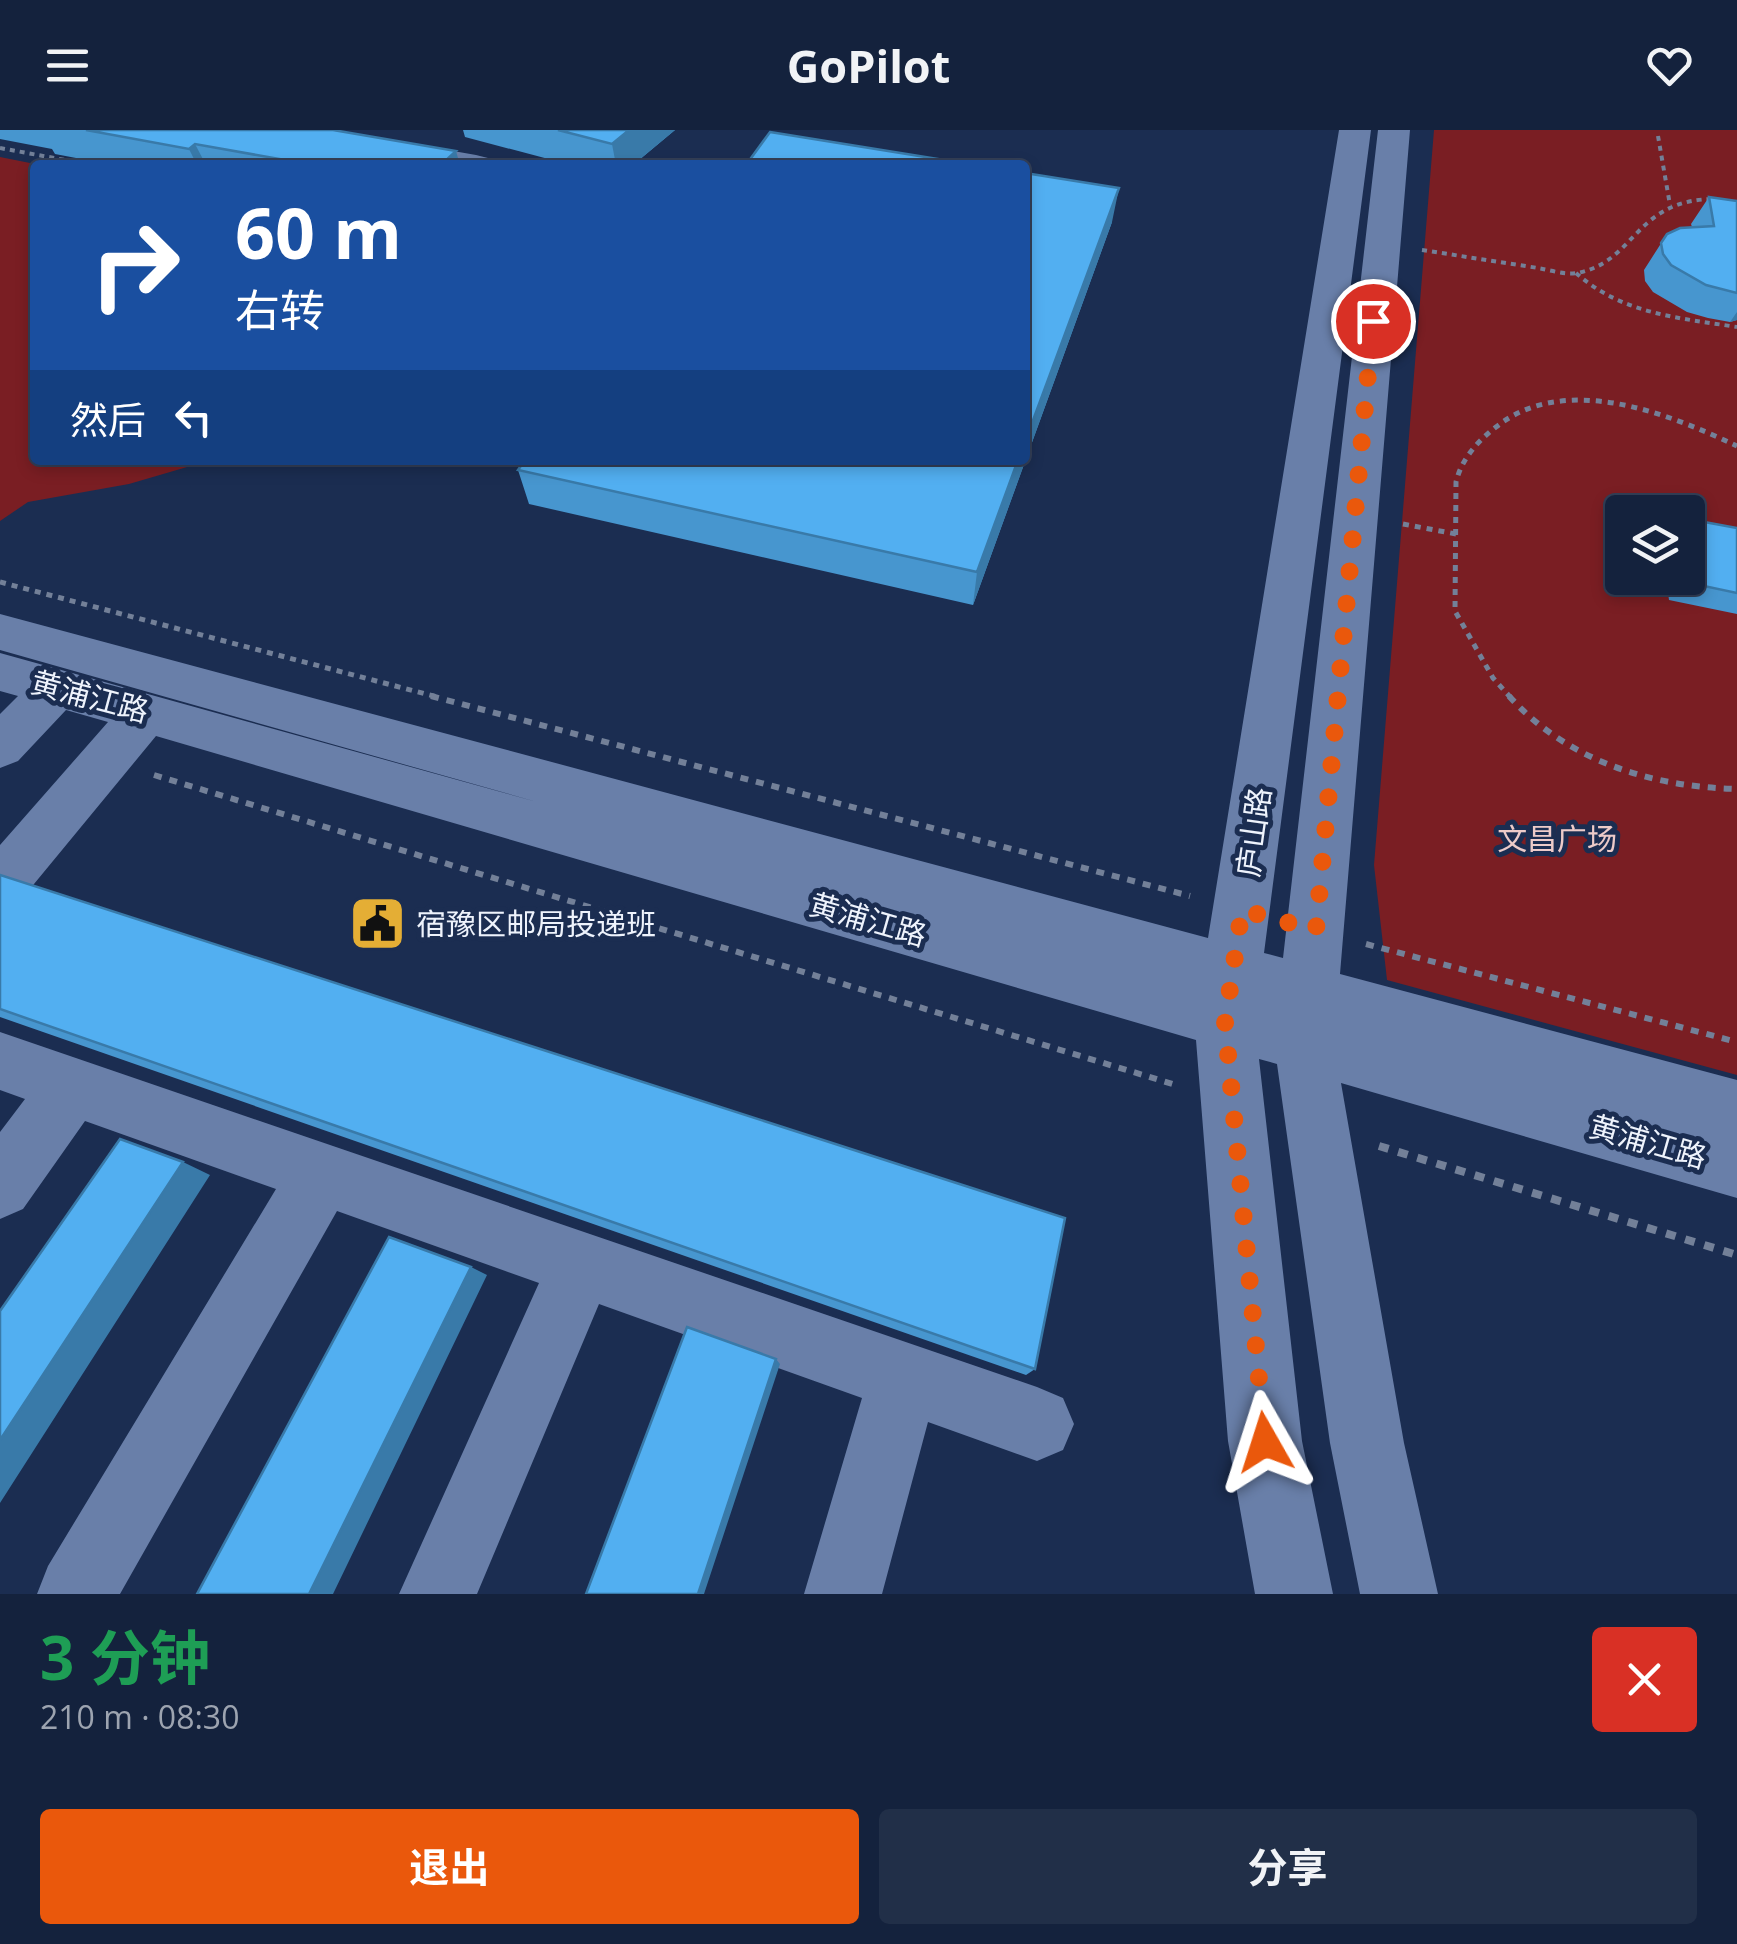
<!DOCTYPE html>
<html lang="zh">
<head>
<meta charset="utf-8">
<style>
  :root { --surface:#14223d; --page:#212f48; --text:#f1f3f6; --muted:#9da4b0; --line:#333f57; --accent:#ea580c }
  body { margin:0; font-family:"Open Sans","Noto Sans SC",sans-serif; background:var(--page); color:var(--text); height:100vh; display:flex; flex-direction:column; font-size:38px; white-space:nowrap }
  * { box-sizing:border-box; margin:0 }
  p { font-size:32px; color:var(--muted) }
  .icon { flex:none; width:55px; height:55px; fill:none; stroke:currentColor; stroke-width:2; stroke-linecap:round; stroke-linejoin:round }
  .map { position:relative; height:1464px; overflow:hidden }
  .details { display:flex; flex-direction:column; background:var(--surface); flex:1 }
  .details>* { flex:none }
  .top-card { position:absolute; left:30px; top:30px; width:1000px; height:305px; border-radius:10px; box-shadow:0 5px 15px #0003,0 0 0 2px var(--line); background:#1a4fa0; color:#fff; overflow:hidden }
  .fabs { position:absolute; left:1605px; top:365px; display:grid; gap:20px }
  .fabs a { display:grid; place-items:center; width:100px; height:100px; border-radius:10px; background:var(--surface); box-shadow:0 5px 15px #0003,0 0 0 2px var(--line); font-size:50px }
  .pin { position:absolute; display:grid; place-items:center; width:85px; height:85px; color:#fff; margin:-42px; border:5px solid #fff; border-radius:50%; box-shadow:0 2px 10px #0007 }
  .me { position:absolute; width:110px; margin:-55px; rotate:354deg; stroke-linejoin:round; filter:drop-shadow(0 0 8px #0008) }
  .turn { display:flex; align-items:center; gap:35px; height:210px; padding:0 40px; font-size:45px }
  .turn .icon { width:130px; height:130px; stroke-width:2.5 }
  .turn b { display:block; font-size:70px; line-height:85px }
  .then { display:flex; align-items:center; height:95px; padding:0 40px; background:#0003; gap:20px; font-size:38px }
  .round { display:grid; place-items:center; flex:none; width:105px; height:105px; border-radius:10px; background:var(--page) }
  .head { display:flex; align-items:center; justify-content:space-between; height:170px; padding:0 40px }
  h1 { font-size:60px; font-weight:700; line-height:75px; color:#1e9e55 }
  .button { display:flex; gap:20px; margin-top:auto; padding:20px 40px }
  .button a { flex:1; height:115px; border-radius:10px; background:var(--accent); color:#fff; font-size:40px; font-weight:700; line-height:115px; text-align:center }
  .button a+a { background:var(--page); color:var(--text) }
  header { display:flex; justify-content:space-between; align-items:center; height:130px; padding:0 40px; background:var(--surface); font-size:45px; font-weight:700 }
  .map>svg:first-child { display:block }
</style>
</head>
<body>
<header><svg class="icon" aria-label="menu" viewBox="0 0 24 24"><path d="M4 6h16M4 12h16M4 18h16"/></svg>GoPilot<svg class="icon" aria-label="heart" viewBox="0 0 24 24"><path d="M12 20l-8-8c-3-5 5-10 8-4 3-6 11-1 8 4z"/></svg></header>
<div class="map">
<svg width="1737" height="1464" viewBox="0 0 1737 1464">
  <rect width="100%" height="100%" fill="#1b2d51"/>
  <path fill="#7a1e23" fill-rule="evenodd" d="M1434,0h303v945l-350,-95 -13,-115zM1622,382h66v66h-66z
    M0,27l40,8h-5v295h176l-82,24 -101,18 -28,19z"/>
  <g fill="none" stroke-linecap="round" stroke-linejoin="round">
    <path stroke="#738098" stroke-width="4" stroke-dasharray="5 5" stroke-linecap="butt" d="M1658,6l12,69
      M0,18l92,17
      M1422,120c39,6 77,12 116,18 12,2 26,7 39,5 60,-11 57,-75 140,-74
      M1576,143c46,41 103,45 161,54"/>
    <path stroke="#738098" stroke-width="5" stroke-dasharray="6 6" stroke-linecap="butt" d="M1403,394l53,10
      M0,452l441,116
      M1511,568l-18,-20 -38,-67 1,-129c6,-24 22,-41 40,-55 69,-55 171,-14 241,19"/>
    <path stroke="#738098" stroke-width="6" stroke-dasharray="8 8" stroke-linecap="butt" d="M431,566l759,200
      M1509,566c58,65 143,91 228,93
      M154,645l1022,310
      M1366,814l371,98"/>
    <path stroke="#738098" stroke-width="8" stroke-dasharray="10 10" stroke-linecap="butt" d="M1379,1016l358,109"/>
    <path fill="#697fa9" fill-rule="evenodd" d="M263,0h70l143,25 12,3 4,7h-70l-154,-28z
      M1339,0h32l-107,823 19,5 95,-828h32l-70,844 397,106v118l-396,-115 63,360 34,151h-78l-30,-151 -53,-379 -18,-5 43,382 31,153h-78l-27,-153 -32,-401 -1040,-304 -136,165 -20,7v-63l108,-123 -42,-12 -48,51 -18,7v-54l18,-18 -18,-5v-38l537,149 -537,-152v-36l1208,324z
      M0,902l1037,355 26,11 11,26 -11,26 -26,11 -109,-39 -46,172h-78l58,-196 -263,-94 -122,290h-78l140,-311 -202,-72 -217,383h-83l11,-28 228,-377 -191,-68 -62,88 -23,10v-87l25,-33 -25,-9z"/>
  </g>
  <path fill="#4796cf" d="M0,0h333l127,35h-347l-58,-11 -3,-5 -52,-10z
    M463,0h212l-42,35h-62l-106,-28z
    M1709,67l28,4v119l-7,2 -22,-4 -21,-6 -34,-20 -8,-11 -1,-11 23,-36 25,-7 -1,-3z
    M1112,92l-139,383 -444,-101 -11,-34z
    M1666,448h22l49,15v21l-68,-14z
    M0,745l1035,494 -9,6 -1026,-358z"/>
  <path fill="#397aa9" d="M629,0h46l-42,35h-17l-4,-21z
    M195,14l11,21h-9l-8,-16z
    M456,21l4,14h-19z
    M1119,58l-7,34 -139,383 4,-33 41,-112h7v-18z
    M1737,182v8l-7,2z
    M183,1032l27,13 -210,328v-63z
    M471,1137l16,8 -154,319h-24z
    M776,1229l4,5 -76,230h-6z"/>
  <path fill="#52aff1" stroke="#397aa9" stroke-width="2.5" d="M86,0h247l123,21 -15,14h-128l-118,-21 -6,5z
    M558,0h71l-17,14z
    M770,2l205,33h-229z
    M1025,43l94,15 -94,254z
    M1709,67l28,4v92l-31,-8 -35,-20 -8,-11 -2,-11 6,-9 13,-6 34,-2z
    M525,330h493l-41,112 -459,-102z
    M1688,389l49,9v65l-52,-11 -1,-4h4z
    M0,745l1065,343 -30,151 -1035,-360z
    M120,1009l63,23 -183,278v-129z
    M389,1107l82,30 -162,327h-112z
    M687,1197l89,32 -78,235h-112z"/>
  <g fill="none" stroke-linecap="round" stroke-linejoin="round">
    <path stroke="#ea580c" stroke-width="18" stroke-dasharray="0 32.4" d="M1265,1312l-40,-420 17,-112 74,20 57,-609"/>
  </g>
  <defs>
    <symbol id="civic-square" viewBox="-11 -11 22 22"><rect x="-9" y="-9" width="18" height="18" rx="4" fill="#e4ae35" stroke="#1b2d51"/><path d="M-.6-6.5H3V-4.5H.6V-3L4-1V1h2V6H-6V1h2V-1L-.6-3ZM-1.2 2.5V6h2.4V2.5Z" fill="#111"/></symbol>
  </defs>
  <g fill-rule="evenodd">
    <use href="#civic-square" x="346" y="762" width="63" height="63"/>
  </g>
  <g text-anchor="middle" dominant-baseline="central" stroke-width="10" stroke-linejoin="round" paint-order="stroke">
    <g font-size="30" fill="#eef3fc" stroke="#1b2d51">
      <text transform="translate(90 566) rotate(15)">黄浦江路</text>
      <text transform="translate(1253 702) rotate(-82)">庐山路</text>
      <text transform="translate(868 789) rotate(16)">黄浦江路</text>
      <text transform="translate(1648 1011) rotate(16)">黄浦江路</text>
    </g>
    <g font-size="30" fill="#edcbc9" stroke="#1b2d51">
      <text x="1557" y="708">文昌广场</text>
    </g>
    <g font-size="30" fill="#eef3fc" stroke="#1b2d51" text-anchor="start">
      <text x="416" y="793">宿豫区邮局投递班</text>
    </g>
  </g>
</svg>
<div class="fabs">
<a><svg class="icon" aria-label="layers" viewBox="0 0 24 24"><path d="M12 4l9 5-9 5-9-5zM3 14l9 5 9-5"/></svg></a>
</div>
<div class="pin" style="left:1373px;top:191px;background:#d93025"><svg class="icon" aria-label="arrive" viewBox="0 0 24 24"><path d="M6 21V4h12l-3 4 3 4H6"/></svg></div>
<svg class="me" style="left:1265px;top:1312px" viewBox="-20 -20 40 40"><path d="M0-17L14 15 0 8-14 15z" fill="#ea580c" stroke="#fff" stroke-width="4"/></svg>
<div class="top-card">
<div class="turn"><svg class="icon" aria-label="right" viewBox="0 0 24 24"><path d="M7 20v-9h11M14 6l5 5-5 5"/></svg><div><b>60 m</b>右转</div></div>
<div class="then">然后<svg class="icon" aria-label="left" viewBox="0 0 24 24"><path d="M17 20v-9H6M10 6l-5 5 5 5"/></svg></div>
</div>
</div>
<section class="details">
<div class="head"><div><h1>3 分钟</h1><p>210 m · 08:30</p></div><a class="round" style="background:#d93025;color:#fff"><svg class="icon" aria-label="close" viewBox="0 0 24 24"><path d="M6 6l12 12M18 6L6 18"/></svg></a></div>
<div class="button"><a>退出</a><a>分享</a></div>
</section>
</body>
</html>
